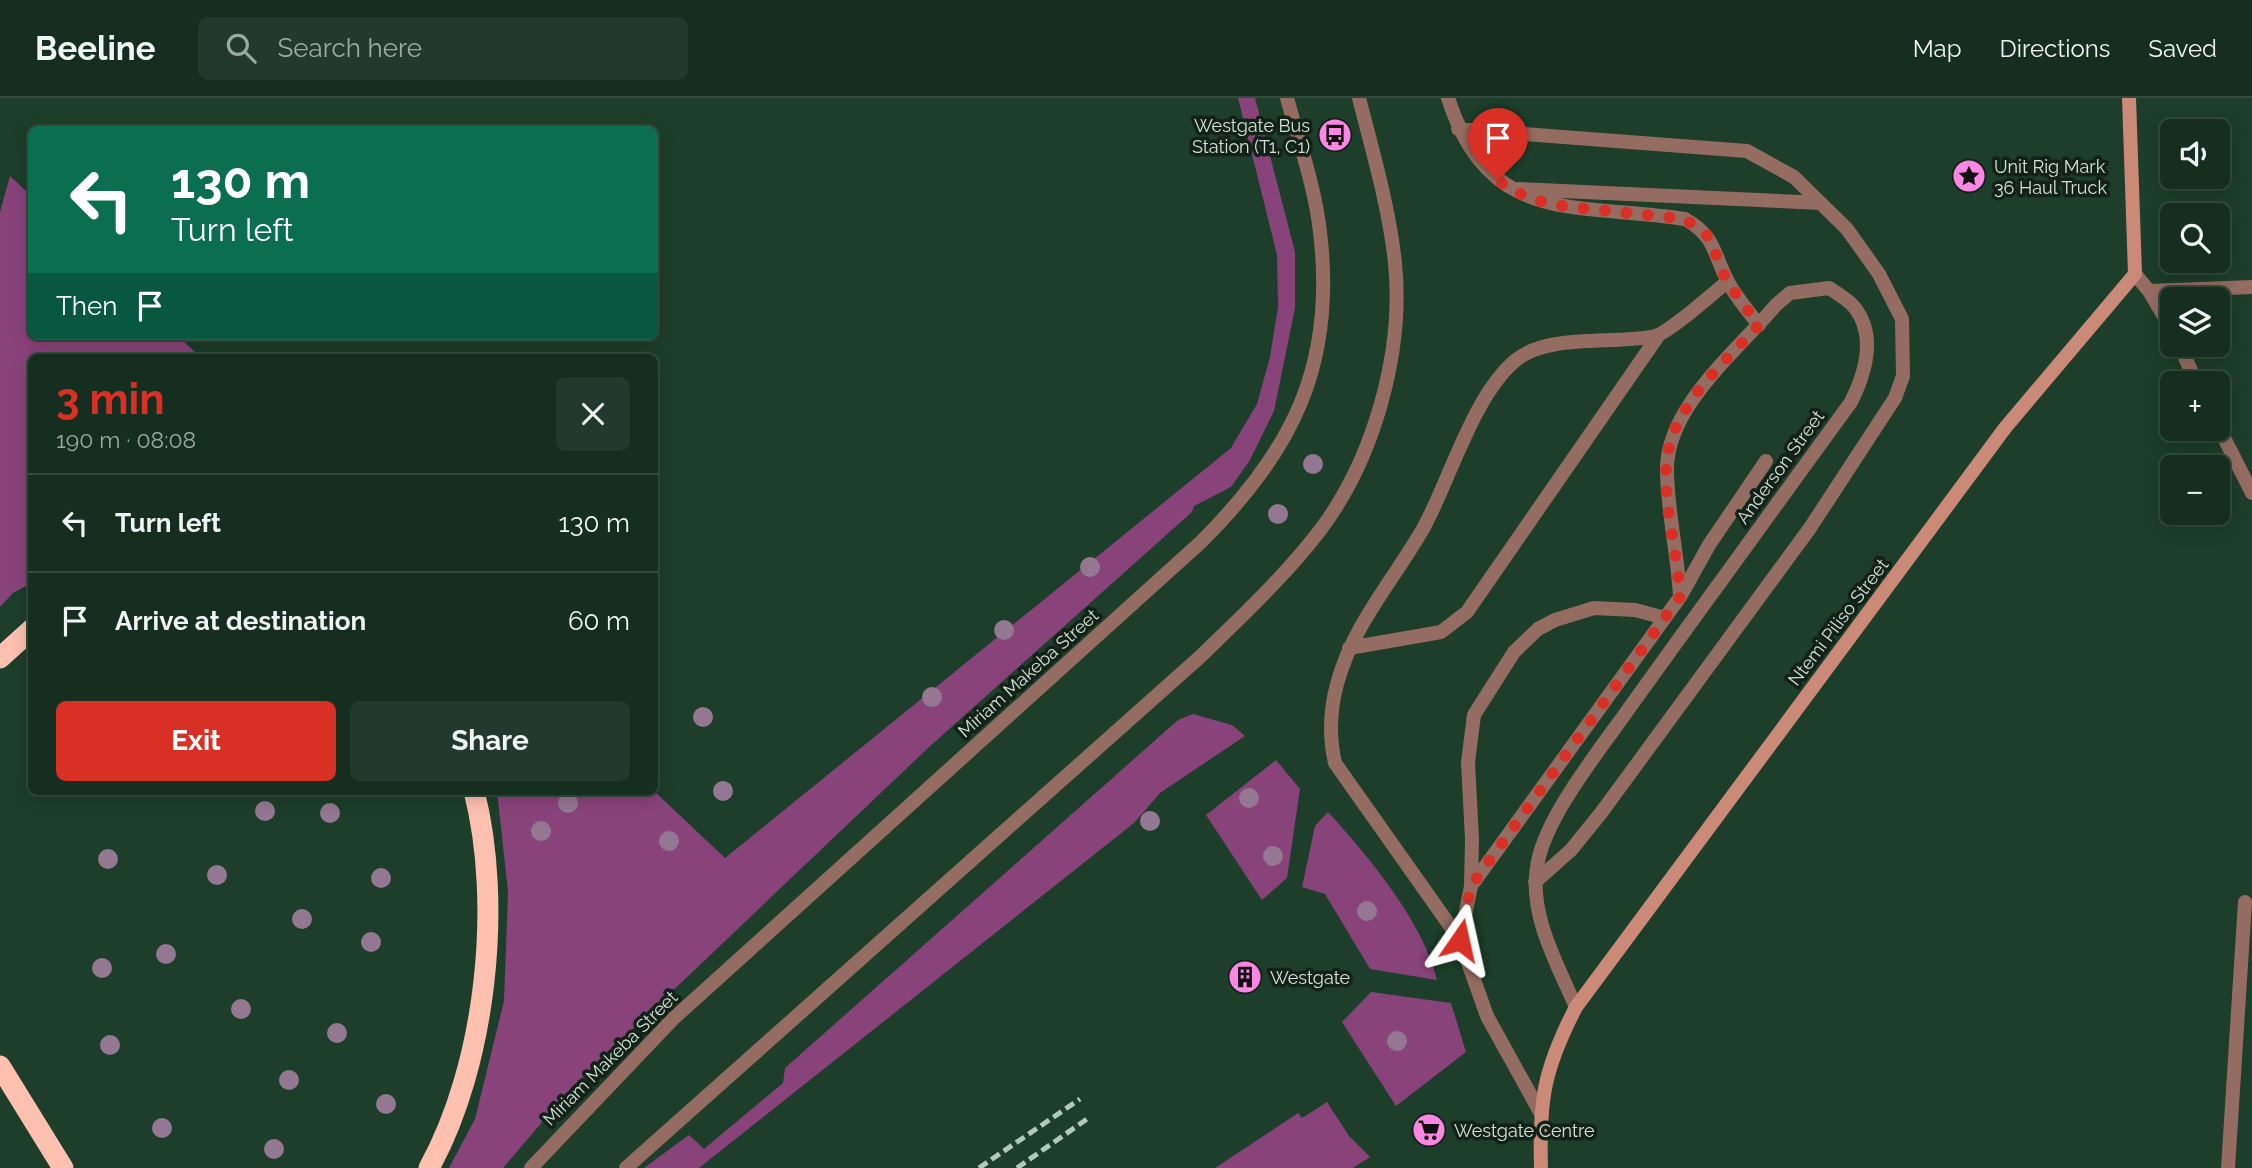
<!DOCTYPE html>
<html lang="en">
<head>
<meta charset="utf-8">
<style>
  :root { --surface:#152e20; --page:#223a2d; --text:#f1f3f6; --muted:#9da8a5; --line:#344a3e; --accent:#d93025 }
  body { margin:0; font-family:Raleway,sans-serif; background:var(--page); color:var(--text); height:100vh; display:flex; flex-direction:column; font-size:26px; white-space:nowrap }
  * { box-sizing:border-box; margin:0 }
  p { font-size:23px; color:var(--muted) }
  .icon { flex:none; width:38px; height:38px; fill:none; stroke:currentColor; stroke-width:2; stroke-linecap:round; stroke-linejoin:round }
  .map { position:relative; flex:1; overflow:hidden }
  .sheet { position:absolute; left:28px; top:256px; width:630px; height:441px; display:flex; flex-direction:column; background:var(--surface); border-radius:10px; box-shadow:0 4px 18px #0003,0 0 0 2px var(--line) }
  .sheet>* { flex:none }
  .banner { position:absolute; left:28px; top:28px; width:630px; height:214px; border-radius:10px; box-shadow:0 4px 18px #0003,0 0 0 2px var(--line); background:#0b6e4f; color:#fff; overflow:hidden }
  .buttons { position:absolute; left:2160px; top:21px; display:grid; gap:14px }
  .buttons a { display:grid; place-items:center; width:70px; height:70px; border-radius:10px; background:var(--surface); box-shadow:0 4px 18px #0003,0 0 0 2px var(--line); font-size:35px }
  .pin { position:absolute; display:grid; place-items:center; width:60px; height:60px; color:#fff; margin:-72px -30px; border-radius:50% 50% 50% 0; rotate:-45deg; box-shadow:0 0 7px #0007 }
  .pin .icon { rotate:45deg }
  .me { position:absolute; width:77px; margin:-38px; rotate:11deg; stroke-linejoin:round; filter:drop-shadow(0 0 5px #0008) }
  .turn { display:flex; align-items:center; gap:24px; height:147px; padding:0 28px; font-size:32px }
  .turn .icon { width:91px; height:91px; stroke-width:2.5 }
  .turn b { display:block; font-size:49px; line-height:60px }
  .then { display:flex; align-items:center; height:66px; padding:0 28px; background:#0003; gap:14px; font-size:26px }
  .round { display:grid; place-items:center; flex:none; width:74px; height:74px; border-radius:10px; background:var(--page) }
  .head { display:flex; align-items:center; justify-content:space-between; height:119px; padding:0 28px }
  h1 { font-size:42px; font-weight:700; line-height:52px; color:var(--accent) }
  .cta { display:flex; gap:14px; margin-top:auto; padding:14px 28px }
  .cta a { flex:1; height:80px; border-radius:10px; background:var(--accent); color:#fff; font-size:28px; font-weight:700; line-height:80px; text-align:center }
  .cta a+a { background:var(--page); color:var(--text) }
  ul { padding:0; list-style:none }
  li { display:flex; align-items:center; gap:21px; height:98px; padding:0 28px; border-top:2px solid var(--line) }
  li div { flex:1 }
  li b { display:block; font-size:26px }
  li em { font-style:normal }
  header { display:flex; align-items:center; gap:42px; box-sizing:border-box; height:98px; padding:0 35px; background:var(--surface); border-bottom:2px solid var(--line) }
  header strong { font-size:33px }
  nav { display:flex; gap:38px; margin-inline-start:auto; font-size:24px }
  .search { width:490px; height:63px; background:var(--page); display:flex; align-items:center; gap:18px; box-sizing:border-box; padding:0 24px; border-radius:10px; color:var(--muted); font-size:26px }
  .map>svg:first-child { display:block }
</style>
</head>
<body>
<header>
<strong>Beeline</strong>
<div class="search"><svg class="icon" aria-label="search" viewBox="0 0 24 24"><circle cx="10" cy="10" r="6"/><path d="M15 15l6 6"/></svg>Search here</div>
<nav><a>Map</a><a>Directions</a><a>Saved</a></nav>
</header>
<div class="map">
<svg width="2252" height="1070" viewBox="0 0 2252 1070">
  <rect width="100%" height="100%" fill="#1c3e2a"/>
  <path fill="#89437b" d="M1238,0h17l40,154v56l-21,103 -24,49 -19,27 -37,19 -2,6 -264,236 -265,252 -91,87 -69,81h-54l26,-49 29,-118 4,-109 -11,-101h157l71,67 506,-410 26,-44 13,-47 8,-50 -1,-52z
    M10,78l21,20 1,140h146l22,21h-168l-1,226 -18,10 -13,14v-395z
    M1193,616l39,11 13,11 -85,57 -26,30 -435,345h-55l45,-33 15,14 79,-66 2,-15 393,-348z
    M1276,662l24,29 -13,89 -25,22 -56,-85z
    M1328,714c40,44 95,109 109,168l-67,-11 -45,-75 -23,-7 13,-61z
    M1371,894l80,11 15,49 -70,54 -54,-84z
    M1327,1004l22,34 21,21 -17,11h-138l83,-55 4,5z"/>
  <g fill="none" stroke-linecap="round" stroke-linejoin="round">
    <path stroke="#956c61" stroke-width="14" d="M1448,0c42,129 127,104 237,121 30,17 28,33 42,61 8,16 21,31 32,45
      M1458,31l289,22 47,26 53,52 32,45 23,45 1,57 -8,22 -85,130 -209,285 -30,37 -36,32
      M1518,91l303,14
      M1349,550l92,-16 26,-20 191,-276
      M1471,788l209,-289 29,-52 57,-84
      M1460,842l-125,-177c-6,-26 -5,-53 2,-79 16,-60 57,-104 87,-157 26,-48 50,-133 92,-167 33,-27 99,-15 139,-24 14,-3 58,-43 72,-54
      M1576,909c-20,-45 -49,-96 -38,-146 10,-48 64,-114 92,-154 73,-102 147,-203 221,-305 14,-28 26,-65 4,-94 -6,-8 -18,-15 -26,-20l-39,5 -14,12c-39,46 -112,104 -109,168 1,42 11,83 13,124
      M1540,1014l-53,-96 -27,-76 11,-54 1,-47 -4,-77 6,-47 40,-63 24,-23 17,-9 39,-12 41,2 30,8
      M531,1070l143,-150 527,-476c92,-92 135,-177 119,-310 -5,-45 -21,-90 -33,-134
      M626,1070l575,-512c42,-41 85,-81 120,-127 53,-71 83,-177 74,-266 -6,-56 -22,-110 -36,-165
      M2228,1070l17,-266"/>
    <path stroke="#956c61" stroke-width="14" d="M2135,176l14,17 103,-4
      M2149,193l23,39
      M2179,247l18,38
      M2217,326l35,69"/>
    <path stroke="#cb8977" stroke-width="14" d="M1541,1070c-2,-69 3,-99 35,-161l429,-579 130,-154 -6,-176"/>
    <path stroke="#fec1b0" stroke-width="21" d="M0,560l32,-29
      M0,968l63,102
      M429,1070c57,-103 74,-264 45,-377"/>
    <path stroke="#b2c8ba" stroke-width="5" stroke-dasharray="10 5" stroke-linecap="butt" d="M979,1070l101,-69
      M1017,1070l73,-51"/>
  </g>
  <g fill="#947790">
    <circle cx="1313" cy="366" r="10"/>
    <circle cx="1278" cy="416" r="10"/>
    <circle cx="1090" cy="469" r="10"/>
    <circle cx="1004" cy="532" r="10"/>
    <circle cx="932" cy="599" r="10"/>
    <circle cx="703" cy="619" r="10"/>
    <circle cx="723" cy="693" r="10"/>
    <circle cx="1249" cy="700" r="10"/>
    <circle cx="568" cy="705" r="10"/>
    <circle cx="265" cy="713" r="10"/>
    <circle cx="330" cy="715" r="10"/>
    <circle cx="1150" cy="723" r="10"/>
    <circle cx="541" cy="733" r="10"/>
    <circle cx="669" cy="743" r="10"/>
    <circle cx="1273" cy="758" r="10"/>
    <circle cx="108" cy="761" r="10"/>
    <circle cx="217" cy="777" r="10"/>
    <circle cx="381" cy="780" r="10"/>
    <circle cx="1367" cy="813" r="10"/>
    <circle cx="302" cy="821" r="10"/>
    <circle cx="371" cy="844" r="10"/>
    <circle cx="166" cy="856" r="10"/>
    <circle cx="102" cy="870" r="10"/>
    <circle cx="241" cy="911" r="10"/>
    <circle cx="337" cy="935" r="10"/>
    <circle cx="1397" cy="943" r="10"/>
    <circle cx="110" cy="947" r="10"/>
    <circle cx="289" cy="982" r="10"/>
    <circle cx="386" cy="1006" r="10"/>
    <circle cx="162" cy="1030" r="10"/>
    <circle cx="274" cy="1051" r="10"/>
  </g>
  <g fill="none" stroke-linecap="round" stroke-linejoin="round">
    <path stroke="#d93025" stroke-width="12" stroke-dasharray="0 21.6" d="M1460,842l11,-54 209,-289c-2,-45 -20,-102 -12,-145 9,-50 58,-91 91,-127l-32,-43 -18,-45 -24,-18 -122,-13 -29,-6 -25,-11 -11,-9"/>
  </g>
  <defs>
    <symbol id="bus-disc" viewBox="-11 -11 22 22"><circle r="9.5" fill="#fc86e3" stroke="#132118"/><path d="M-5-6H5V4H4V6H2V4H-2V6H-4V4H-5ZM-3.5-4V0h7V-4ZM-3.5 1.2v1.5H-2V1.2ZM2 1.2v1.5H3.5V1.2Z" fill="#111"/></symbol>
    <symbol id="sight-disc" viewBox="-11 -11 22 22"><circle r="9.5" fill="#fc86e3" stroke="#132118"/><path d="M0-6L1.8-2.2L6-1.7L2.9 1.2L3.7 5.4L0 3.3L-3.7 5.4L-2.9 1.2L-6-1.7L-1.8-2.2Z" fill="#111"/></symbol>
    <symbol id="building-disc" viewBox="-11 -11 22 22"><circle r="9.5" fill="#fc86e3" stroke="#132118"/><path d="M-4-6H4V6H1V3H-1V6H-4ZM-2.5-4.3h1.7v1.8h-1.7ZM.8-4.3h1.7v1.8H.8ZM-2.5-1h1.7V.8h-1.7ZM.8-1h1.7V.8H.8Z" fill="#111"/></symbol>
    <symbol id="supermarket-disc" viewBox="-11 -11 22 22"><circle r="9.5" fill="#fc86e3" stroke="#132118"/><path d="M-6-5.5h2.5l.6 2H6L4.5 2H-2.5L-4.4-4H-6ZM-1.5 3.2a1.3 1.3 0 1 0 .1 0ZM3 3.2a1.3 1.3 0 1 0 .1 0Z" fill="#111"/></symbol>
  </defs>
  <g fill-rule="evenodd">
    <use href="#bus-disc" x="1316" y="18" width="38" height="38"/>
    <use href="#sight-disc" x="1950" y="59" width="38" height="38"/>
    <use href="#building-disc" x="1226" y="860" width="38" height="38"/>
    <use href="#supermarket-disc" x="1410" y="1013" width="38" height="38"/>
  </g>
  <g text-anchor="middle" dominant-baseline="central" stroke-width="7" stroke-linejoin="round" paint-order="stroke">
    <g font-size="18" fill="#cfe2d5" stroke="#132118" text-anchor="start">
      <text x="1310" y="27" text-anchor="end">Westgate Bus<tspan x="1310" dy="21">Station (T1, C1)</tspan></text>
      <text x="1994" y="68">Unit Rig Mark<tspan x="1994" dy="21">36 Haul Truck</tspan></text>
      <text x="1270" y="879">Westgate</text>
      <text x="1454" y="1032">Westgate Centre</text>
    </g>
    <g font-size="18" fill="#cfe2d5" stroke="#132118">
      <text transform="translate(1780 369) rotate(-54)">Anderson Street</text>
      <text transform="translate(1838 524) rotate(-53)">Ntemi Piliso Street</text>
      <text transform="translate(1028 575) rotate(-42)">Miriam Makeba Street</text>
      <text transform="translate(610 960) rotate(-45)">Miriam Makeba Street</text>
    </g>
  </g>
</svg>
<div class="buttons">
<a><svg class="icon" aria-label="sound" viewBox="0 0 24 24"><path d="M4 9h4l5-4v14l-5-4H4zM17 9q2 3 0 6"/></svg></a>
<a><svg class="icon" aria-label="search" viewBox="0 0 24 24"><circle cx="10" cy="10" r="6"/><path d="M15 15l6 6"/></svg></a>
<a><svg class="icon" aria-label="layers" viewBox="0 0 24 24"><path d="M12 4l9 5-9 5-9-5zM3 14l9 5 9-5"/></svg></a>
<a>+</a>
<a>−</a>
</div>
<div class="pin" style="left:1498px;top:82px;background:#d93025"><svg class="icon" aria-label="arrive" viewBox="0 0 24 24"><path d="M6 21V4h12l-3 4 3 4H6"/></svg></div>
<svg class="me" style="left:1460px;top:842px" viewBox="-20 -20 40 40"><path d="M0-17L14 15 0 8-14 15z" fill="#d93025" stroke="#fff" stroke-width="4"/></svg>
<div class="banner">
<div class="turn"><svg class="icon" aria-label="left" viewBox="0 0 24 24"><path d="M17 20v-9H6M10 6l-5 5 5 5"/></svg><div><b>130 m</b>Turn left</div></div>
<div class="then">Then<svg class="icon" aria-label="arrive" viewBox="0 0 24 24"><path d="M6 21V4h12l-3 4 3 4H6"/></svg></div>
</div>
<section class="sheet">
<div class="head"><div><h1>3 min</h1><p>190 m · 08:08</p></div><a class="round"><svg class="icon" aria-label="close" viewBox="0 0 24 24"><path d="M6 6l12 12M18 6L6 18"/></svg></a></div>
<ul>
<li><svg class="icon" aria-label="left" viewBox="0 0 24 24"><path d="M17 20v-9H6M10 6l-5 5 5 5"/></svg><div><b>Turn left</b></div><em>130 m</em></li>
<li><svg class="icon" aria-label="arrive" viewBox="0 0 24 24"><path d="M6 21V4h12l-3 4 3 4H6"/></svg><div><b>Arrive at destination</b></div><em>60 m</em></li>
</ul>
<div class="cta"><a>Exit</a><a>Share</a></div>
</section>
</div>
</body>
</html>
